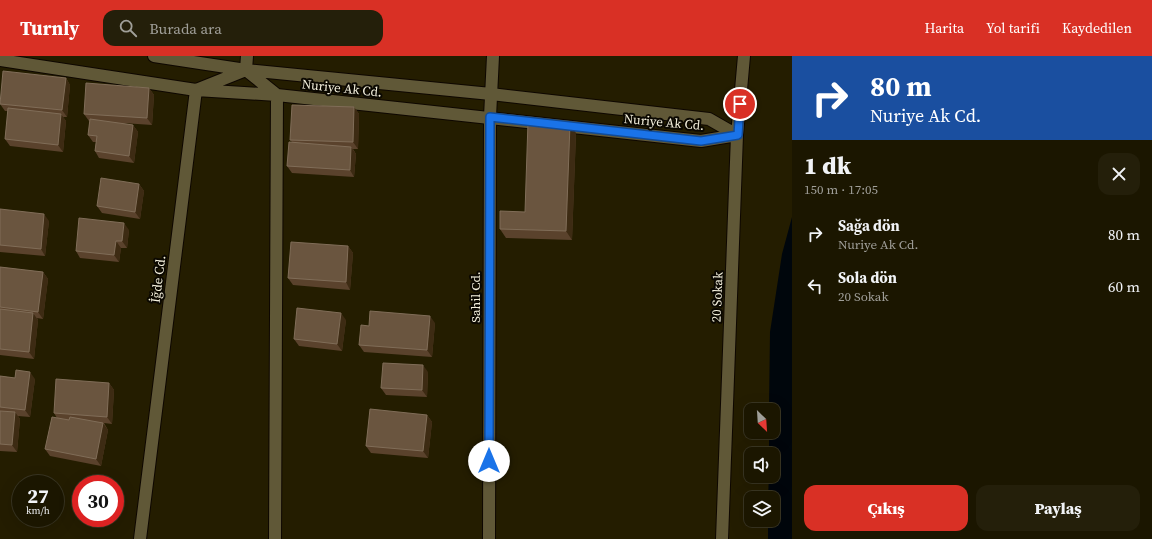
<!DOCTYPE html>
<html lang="tr">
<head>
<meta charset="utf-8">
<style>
  :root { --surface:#1b1600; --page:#241f0a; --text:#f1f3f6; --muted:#a09f99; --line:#393522; --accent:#d93025 }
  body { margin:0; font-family:"Source Serif 4",serif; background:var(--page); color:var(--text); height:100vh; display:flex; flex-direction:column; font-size:15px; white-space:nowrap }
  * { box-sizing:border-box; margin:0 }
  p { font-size:13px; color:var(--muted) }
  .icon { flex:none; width:22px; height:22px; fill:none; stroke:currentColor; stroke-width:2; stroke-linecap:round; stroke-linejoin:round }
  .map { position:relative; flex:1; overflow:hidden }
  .drawer { display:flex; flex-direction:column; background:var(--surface); width:360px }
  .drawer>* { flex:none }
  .top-card { background:#1a4fa0; color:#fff; overflow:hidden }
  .needle { width:26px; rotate:155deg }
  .tools { position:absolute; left:744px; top:347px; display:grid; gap:8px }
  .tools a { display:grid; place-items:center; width:36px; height:36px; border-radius:8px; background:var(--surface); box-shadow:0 4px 16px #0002,0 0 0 1px var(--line); font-size:20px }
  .speed { position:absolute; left:12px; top:419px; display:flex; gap:8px; font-size:20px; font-weight:700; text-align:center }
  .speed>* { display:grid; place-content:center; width:52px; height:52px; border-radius:50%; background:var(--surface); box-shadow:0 4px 16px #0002,0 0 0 1px var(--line); line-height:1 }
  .speed small { font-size:10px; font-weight:400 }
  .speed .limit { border:6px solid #d22; background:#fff; color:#111 }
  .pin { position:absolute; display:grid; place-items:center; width:34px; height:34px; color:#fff; margin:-17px; border:2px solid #fff; border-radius:50%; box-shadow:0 1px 4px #0007 }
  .me { position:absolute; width:44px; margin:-22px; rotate:0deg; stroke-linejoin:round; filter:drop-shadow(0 0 3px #0008) }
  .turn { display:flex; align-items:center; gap:14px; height:84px; padding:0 12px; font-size:18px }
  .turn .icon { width:52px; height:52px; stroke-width:2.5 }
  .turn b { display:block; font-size:28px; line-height:34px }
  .round { display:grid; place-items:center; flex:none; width:42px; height:42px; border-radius:12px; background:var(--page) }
  .overview { display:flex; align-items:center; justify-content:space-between; height:68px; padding:0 12px }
  h1 { font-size:24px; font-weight:800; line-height:30px }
  .action { display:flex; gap:8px; margin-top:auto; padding:8px 12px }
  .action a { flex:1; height:46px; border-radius:12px; background:var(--accent); color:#fff; font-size:16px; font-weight:800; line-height:46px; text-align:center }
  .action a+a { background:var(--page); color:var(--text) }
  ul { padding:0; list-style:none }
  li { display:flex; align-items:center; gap:12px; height:52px; padding:0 12px }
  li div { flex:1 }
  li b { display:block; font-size:15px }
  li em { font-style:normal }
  header { display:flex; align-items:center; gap:24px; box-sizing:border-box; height:56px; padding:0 20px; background:var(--accent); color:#fff }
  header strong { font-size:19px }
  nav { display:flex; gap:22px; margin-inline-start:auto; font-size:14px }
  .search { width:280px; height:36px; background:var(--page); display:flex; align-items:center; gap:10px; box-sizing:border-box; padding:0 14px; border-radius:12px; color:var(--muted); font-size:15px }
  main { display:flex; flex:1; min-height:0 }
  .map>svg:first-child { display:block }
</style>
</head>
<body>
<header>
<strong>Turnly</strong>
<div class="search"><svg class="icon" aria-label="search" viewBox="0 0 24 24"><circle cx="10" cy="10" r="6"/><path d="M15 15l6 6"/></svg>Burada ara</div>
<nav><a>Harita</a><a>Yol tarifi</a><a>Kaydedilen</a></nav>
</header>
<main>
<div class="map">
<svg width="792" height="483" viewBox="0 0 792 483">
  <rect width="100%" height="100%" fill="#241d00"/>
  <path fill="#00060c" d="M792,161v322h-24v-19h5v-22h-5l1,-22h4v-22h-4v-22h4v-22h-4l1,-78 12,-78z"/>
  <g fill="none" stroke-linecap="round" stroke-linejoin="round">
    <defs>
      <path id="street" d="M154,0l92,14 245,24 218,25 28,16
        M0,4l196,30 81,5 424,46 36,-6
        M246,14l31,25 -2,444
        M140,483l56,-449 50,-20 1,-14
        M489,483l1,-422 3,-61
        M722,483l15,-404 7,-79"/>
    </defs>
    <use href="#street" stroke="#0e0700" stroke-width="14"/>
    <use href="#street" stroke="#605837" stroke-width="12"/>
  </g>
  <path fill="#5a422c" d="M66,22l4,7 -3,32h-4l3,4 -3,31 -53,-6 -5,-7 3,-28h-3l-5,-7v-2z
    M149,32l5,7 -2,30 -29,-2 10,2 5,7 -4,31 -35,-5 -4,-7 1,-9h-3l-5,-7 2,-14h-1l-5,-7z
    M354,51l5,7 -1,35h-5l3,5 -2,23 -62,-4 -5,-7 6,-23 -3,-3z
    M576,77l-4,107 -66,-2 -6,-9 25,-17z
    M139,128l5,7 -4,28 -38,-6 -5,-7z
    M0,153l49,12 -4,35 -45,-4z
    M129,174l-2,18h-6l-2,14 -39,-4 -4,-7z
    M348,190l5,7 -3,37 -57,-5 -5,-7z
    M0,211l43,5 5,7 -5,40 -6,-1 1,2 -4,39 -34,-4z
    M346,264l-4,31 -43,-5 -5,-7z
    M435,267l-3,34 -68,-5 -5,-7 10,-19z
    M428,316l-1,25 -41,-2 -5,-7z
    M0,320l15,2 20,1 -5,38 -12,-1 2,3 -3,33 -17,-1z
    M109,327l5,7 -2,34 -8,-1 4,7 -7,36 -51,-10 -5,-7 12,-31 -3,-5z
    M427,359l5,7 -4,36 -57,-5 -5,-7z"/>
  <path fill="#3d2b13" d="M66,22l4,7 -3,32 -5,-7z
    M149,32l5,7 -2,30 -5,-7z
    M354,51l5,7 -1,35 -5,-7z
    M61,58l5,7 -3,31 -5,-7z
    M570,68l6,9 -4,107 -6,-9z
    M133,69l5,7 -4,31 -5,-7z
    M351,91l5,7 -2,23 -4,-7z
    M139,128l5,7 -4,28 -5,-7z
    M44,158l5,7 -4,35 -4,-7z
    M124,167l5,7 -2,18 -5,-7z
    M116,185l5,7 -2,14 -5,-7z
    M348,190l5,7 -3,37 -4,-8z
    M43,216l5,7 -5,40 -5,-7z
    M33,257l5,7 -4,39 -5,-7z
    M341,257l5,7 -4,31 -5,-7z
    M430,260l5,7 -3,34 -5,-7z
    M423,309l5,7 -1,25 -5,-7z
    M30,316l5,7 -5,38 -5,-7z
    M109,327l5,7 -2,34 -5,-7z
    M15,356l5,7 -3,33 -5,-7z
    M427,359l5,7 -4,36 -5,-7z
    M103,367l5,7 -7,36 -5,-7z"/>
  <path fill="#6a553f" stroke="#806d58" d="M3,15l63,7 -4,32 -62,-6z
    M86,27l63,5 -2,30 -63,-4z
    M292,49l62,2 -1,35 -63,-2z
    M8,52l53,6 -3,31 -53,-6z
    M90,63l43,6 -4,31 -34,-5 2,-15 -9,-1z
    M528,66l42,2 -4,107 -66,-2v-18l25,1z
    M289,86l62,5 -1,23 -63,-4z
    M101,122l38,6 -4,28 -38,-6z
    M0,153l44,5 -3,35 -41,-4z
    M79,162l45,5 -2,18h-6l-2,14 -38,-4z
    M291,186l57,4 -2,36 -58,-4z
    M0,211l43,5 -5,40 -38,-5z
    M297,252l44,5 -4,31 -43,-5z
    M0,253l33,4 -4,39 -29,-3z
    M370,255l60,5 -3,34 -68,-5 2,-20 8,1z
    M383,307l40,2 -1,25 -41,-2z
    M16,314l14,2 -5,38 -25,-3v-31l15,2z
    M56,323l53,4 -2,34 -53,-4z
    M370,353l57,6 -4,36 -57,-5z
    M0,355l15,1 -3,33 -12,-1z
    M52,361l17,3 1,-3 33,6 -7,36 -51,-10z"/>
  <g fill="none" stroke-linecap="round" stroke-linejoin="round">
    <defs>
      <path id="route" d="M489,405l1,-344 211,24 37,-6 2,-31"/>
    </defs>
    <use href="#route" stroke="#114b97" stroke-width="10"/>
    <use href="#route" stroke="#1a73e8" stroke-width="7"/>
  </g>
  <g text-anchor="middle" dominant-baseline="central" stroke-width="4" stroke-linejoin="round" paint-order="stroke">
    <g font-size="13" fill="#f4f0dd" stroke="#0b0801">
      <text transform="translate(342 32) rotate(6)">Nuriye Ak Cd.</text>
      <text transform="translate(664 66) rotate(5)">Nuriye Ak Cd.</text>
      <text transform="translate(158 223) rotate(-83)">İğde Cd.</text>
      <text transform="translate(475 241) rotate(-90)">Sahil Cd.</text>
      <text transform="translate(717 241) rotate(-88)">20 Sokak</text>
    </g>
  </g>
</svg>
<div class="tools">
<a><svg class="needle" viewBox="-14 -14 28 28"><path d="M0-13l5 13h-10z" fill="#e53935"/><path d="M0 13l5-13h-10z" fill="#a09f99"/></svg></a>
<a><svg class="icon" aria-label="sound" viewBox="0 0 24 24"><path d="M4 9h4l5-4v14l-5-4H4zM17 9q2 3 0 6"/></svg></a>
<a><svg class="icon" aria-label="layers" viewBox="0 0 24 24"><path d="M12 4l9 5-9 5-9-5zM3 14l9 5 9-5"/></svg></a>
</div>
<div class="speed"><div>27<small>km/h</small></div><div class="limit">30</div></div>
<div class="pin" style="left:740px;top:48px;background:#d93025"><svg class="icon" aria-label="arrive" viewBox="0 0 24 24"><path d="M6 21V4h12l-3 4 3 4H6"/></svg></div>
<svg class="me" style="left:489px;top:405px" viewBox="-20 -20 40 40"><circle r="19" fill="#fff"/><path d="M0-13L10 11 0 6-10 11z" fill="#1a73e8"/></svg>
</div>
<section class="drawer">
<div class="top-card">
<div class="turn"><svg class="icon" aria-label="right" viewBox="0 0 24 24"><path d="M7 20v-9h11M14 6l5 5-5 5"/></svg><div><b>80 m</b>Nuriye Ak Cd.</div></div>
</div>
<div class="overview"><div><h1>1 dk</h1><p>150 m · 17:05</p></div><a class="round"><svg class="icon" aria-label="close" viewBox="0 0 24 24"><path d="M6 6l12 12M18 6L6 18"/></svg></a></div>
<ul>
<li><svg class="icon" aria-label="right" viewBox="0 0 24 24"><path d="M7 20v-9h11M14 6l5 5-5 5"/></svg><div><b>Sağa dön</b><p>Nuriye Ak Cd.</p></div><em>80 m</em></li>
<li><svg class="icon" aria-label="left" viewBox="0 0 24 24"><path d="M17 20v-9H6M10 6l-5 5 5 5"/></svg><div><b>Sola dön</b><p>20 Sokak</p></div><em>60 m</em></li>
</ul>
<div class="action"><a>Çıkış</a><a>Paylaş</a></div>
</section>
</main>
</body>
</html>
